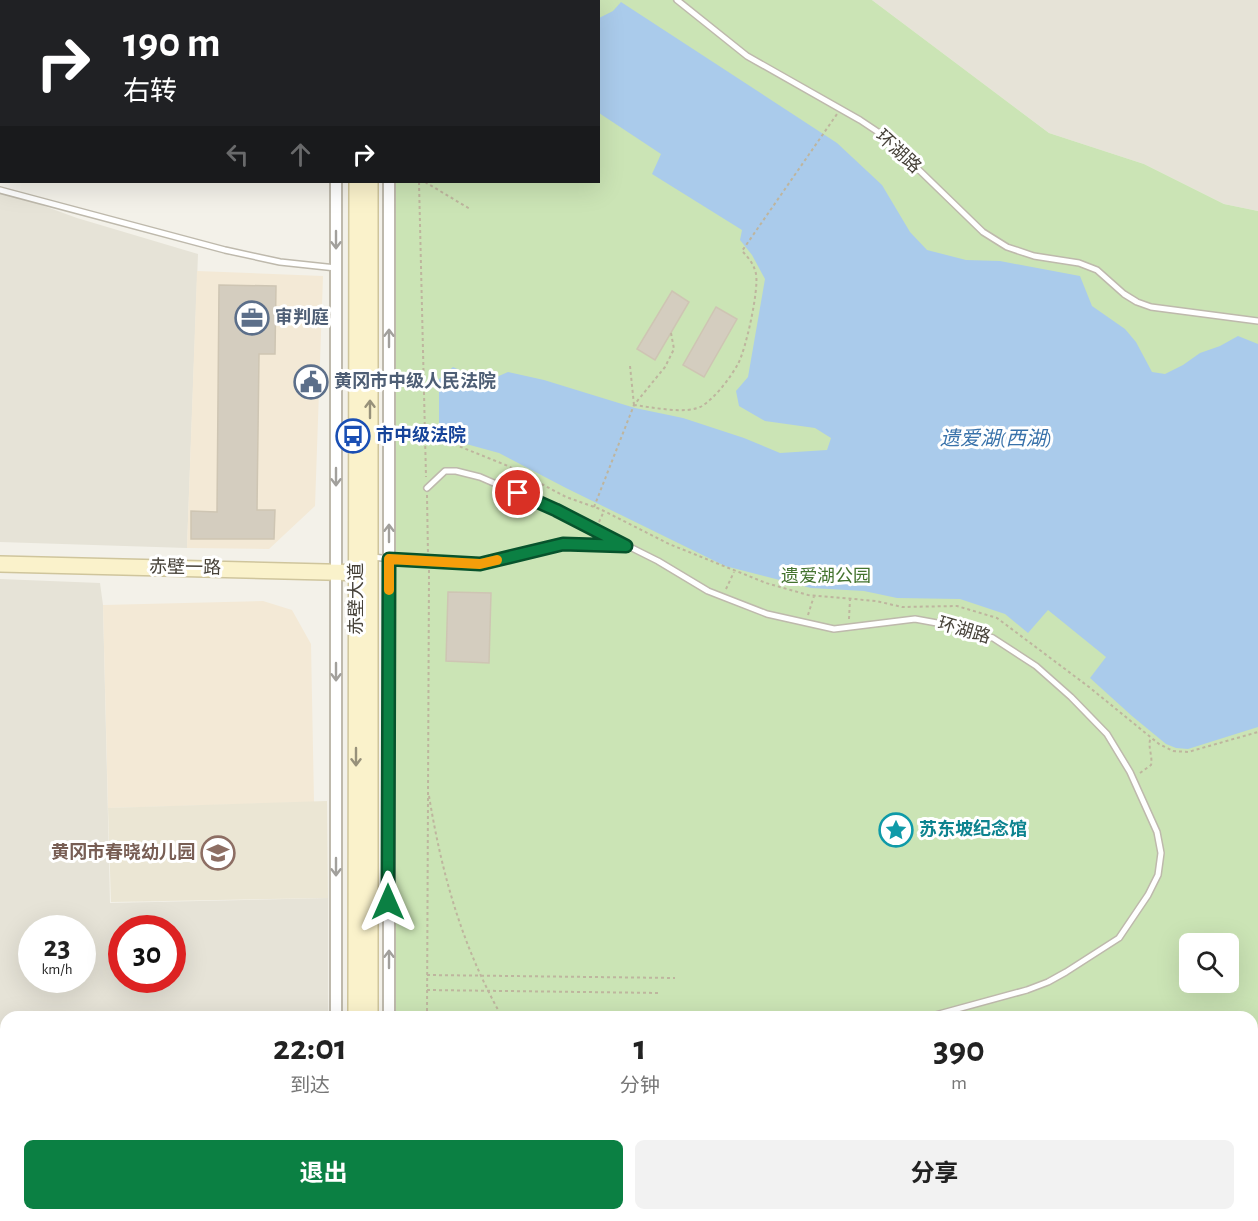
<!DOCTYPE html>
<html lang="zh">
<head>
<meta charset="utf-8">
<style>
  :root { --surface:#fff; --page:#f2f2f2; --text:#222; --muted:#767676; --accent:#0b8043 }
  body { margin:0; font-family:"Alegreya Sans","Noto Sans SC",sans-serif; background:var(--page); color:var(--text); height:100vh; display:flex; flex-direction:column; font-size:22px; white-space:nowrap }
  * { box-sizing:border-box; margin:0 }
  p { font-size:20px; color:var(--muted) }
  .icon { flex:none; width:33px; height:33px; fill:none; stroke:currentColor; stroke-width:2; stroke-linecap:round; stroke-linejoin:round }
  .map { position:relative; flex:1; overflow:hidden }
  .details { position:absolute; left:0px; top:1011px; width:1258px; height:210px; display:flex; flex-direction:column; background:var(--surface); border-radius:18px 18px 0 0; box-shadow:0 6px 24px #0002 }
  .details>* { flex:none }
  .guide { position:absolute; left:0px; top:0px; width:600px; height:183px; box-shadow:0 6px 24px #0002; background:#202124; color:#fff; overflow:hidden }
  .fabs { position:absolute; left:1179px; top:933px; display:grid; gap:12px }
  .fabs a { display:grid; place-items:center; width:60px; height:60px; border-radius:9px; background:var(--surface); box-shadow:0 6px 24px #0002; font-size:30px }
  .speed { position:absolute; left:18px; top:915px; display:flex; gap:12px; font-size:30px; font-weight:700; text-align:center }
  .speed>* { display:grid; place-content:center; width:78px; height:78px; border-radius:50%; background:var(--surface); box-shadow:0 6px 24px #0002; line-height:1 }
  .speed small { font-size:15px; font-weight:400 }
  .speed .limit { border:9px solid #d22; background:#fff; color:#111 }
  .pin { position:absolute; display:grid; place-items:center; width:51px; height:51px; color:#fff; margin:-26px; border:3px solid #fff; border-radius:50%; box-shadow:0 2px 6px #0007 }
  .me { position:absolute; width:66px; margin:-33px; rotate:0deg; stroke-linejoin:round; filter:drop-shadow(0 0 4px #0008) }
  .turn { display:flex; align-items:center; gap:21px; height:126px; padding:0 24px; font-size:27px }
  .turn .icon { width:78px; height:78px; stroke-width:2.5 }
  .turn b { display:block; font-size:42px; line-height:51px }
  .lanes { display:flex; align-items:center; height:57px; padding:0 24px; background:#0003; justify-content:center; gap:30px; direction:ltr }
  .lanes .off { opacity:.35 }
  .eta { display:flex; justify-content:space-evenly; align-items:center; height:102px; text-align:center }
  .eta b { font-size:36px; font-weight:700; line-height:42px }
  .primary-button { display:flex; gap:12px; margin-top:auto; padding:12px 24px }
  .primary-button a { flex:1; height:69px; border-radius:9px; background:var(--accent); color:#fff; font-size:24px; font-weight:700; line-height:69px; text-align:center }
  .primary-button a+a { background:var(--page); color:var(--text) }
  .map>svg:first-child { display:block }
</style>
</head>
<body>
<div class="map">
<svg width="1258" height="1221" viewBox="0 0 1258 1221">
  <rect width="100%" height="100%" fill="#f3f1e9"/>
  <path fill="#e6e3d7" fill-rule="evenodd" d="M872,0h386v211l-34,-7 -80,-40 -95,-31z
    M0,190l77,28 121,36 -11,294 -187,-6z
    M0,579l100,4 3,22 7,298 218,-5v119h-322v198h319v6h-325zM32,928h50v52h-50zM122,928h50v52h-50z"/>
  <path fill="#f3e9d6" d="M197,271l126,5 -8,230 -46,43 -82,-1z
    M263,601l29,9 19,34 3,158 -206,6 -5,-203z"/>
  <path fill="#ebe6d4" d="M327,801l1,97 -217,4 -3,-94z"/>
  <path fill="#cbe4b5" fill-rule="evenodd" d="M393,0h479l177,133 95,31 80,40 34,7v1010h-864v-6h858v-198h-859v-835h205v-180zM1190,944h38v38h-38z"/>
  <path fill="#aacbeb" d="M621,2l216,141 45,42 28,47 17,18 39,10 34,1 80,15 12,30 33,23 11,13 16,30 13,2 18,-9 17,-12 20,-7 18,-10 20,8v383l-70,22 -12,-1 -10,-4 -34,-28 -42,-38 16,-21 -58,-47 -20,23 -23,-19 -45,-15 -63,-1 -33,-7 -53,-3 -86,-22 -159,-78 -67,-35 -51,-14 -9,-14v-46l14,-12 32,15 23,-10 36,8 91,28 48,10 61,20 36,15 47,-3 4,-12 -16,-10 -50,-7 -26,-15 -3,-15 12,-14 17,-98 -13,-24 -12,-15 2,-10 -90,-56 9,-20 -62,-41v-95l14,-7z
    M1253,1096l5,2v123h-453l2,-6h445z"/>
  <path fill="#d4cdbf" stroke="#cec5b3" stroke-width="1.5" d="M219,285l57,1 -1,68h-16l-2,156h18l-1,29h-83v-28l26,1z
    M672,291l17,11 -34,58 -18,-11z
    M716,307l21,12 -33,58 -21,-12z
    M448,592l43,1 -2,70 -43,-2z
    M635,1215h4l6,6h-16z"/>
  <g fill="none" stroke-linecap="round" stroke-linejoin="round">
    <defs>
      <path id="lane" d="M442,0v2
        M677,0l70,56 113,64 24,16 99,96 24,15 27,9 45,7 18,7 27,24 13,8 14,5 107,14
        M516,2l2,-2
        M0,12l2,1
        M0,190l225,60 55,12 56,6
        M427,488l18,-17h11l24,6 76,33 102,51 50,30 59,23 67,15 81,-10 44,8 34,11 43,28 35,31 36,37 23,38 27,60 4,21 -3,22 -10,20 -29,43 -53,34 -18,10 -21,8 -99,27
        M372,557l61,6 47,1 83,-20 61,2
        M769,1221l5,-6"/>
      <path id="street" d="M337,2v-2
        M389,2v-2
        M336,1017v-835
        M389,1017v-835
        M337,1215v6
        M388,1215v6"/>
      <path id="secondary" d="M357,0v2
        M370,2v-2
        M370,182v835
        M0,564l367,9
        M356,1017l1,-835
        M371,1215v6
        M356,1221v-6"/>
    </defs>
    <use href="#lane" stroke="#beb9ac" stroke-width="8"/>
    <use href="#street" stroke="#beb9ac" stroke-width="14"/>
    <use href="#secondary" stroke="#cfc59c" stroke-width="18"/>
    <path stroke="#beb59e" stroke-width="2" stroke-dasharray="3 3" stroke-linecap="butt" d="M419,182l7,295
      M425,182l45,27
      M630,366l4,39
      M634,405c17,2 53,10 68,1 14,-9 28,-28 36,-42 8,-15 21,-74 18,-90 -2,-10 -8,-17 -14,-23l95,-137
      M425,438l26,5 57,23 58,31 34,12 69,35 97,39 42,12 68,6 26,6 55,-1 40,12 92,69 70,57 14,7 15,1 70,-20
      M427,495l1,60
      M594,507l40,-102 31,-38 9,-18 -3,-16
      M599,522l5,-11
      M726,589l8,-17
      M808,615l6,-19
      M849,619l1,-20
      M1140,773l11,-8c2,-9 -4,-19 0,-28
      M429,796c13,79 33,150 73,221
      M427,975l248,3
      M427,990l234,3
      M427,1017l2,-447
      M1252,1083l6,1
      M474,1215l13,6
      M652,1215l7,6
      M537,1218l3,-3
      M426,1221v-6"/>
    <use href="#lane" stroke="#fff" stroke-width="5"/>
    <use href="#street" stroke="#fff" stroke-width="10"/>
    <use href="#secondary" stroke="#faf2cb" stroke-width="15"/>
  </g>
  <defs><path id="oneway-shaft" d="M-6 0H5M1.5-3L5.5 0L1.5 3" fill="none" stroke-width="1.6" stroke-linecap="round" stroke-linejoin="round" transform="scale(1.5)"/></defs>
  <g stroke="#a2a09c">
    <use href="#oneway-shaft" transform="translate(336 240) rotate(90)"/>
    <use href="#oneway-shaft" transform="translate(389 338) rotate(-90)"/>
    <use href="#oneway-shaft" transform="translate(336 477) rotate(90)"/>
    <use href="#oneway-shaft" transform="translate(389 533) rotate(-90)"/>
    <use href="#oneway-shaft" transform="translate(336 672) rotate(90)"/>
    <use href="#oneway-shaft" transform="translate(336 867) rotate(90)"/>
    <use href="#oneway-shaft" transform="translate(389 959) rotate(-90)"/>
  </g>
  <g stroke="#97917a">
    <use href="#oneway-shaft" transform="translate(370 409) rotate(-90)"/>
    <use href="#oneway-shaft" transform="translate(356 757) rotate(90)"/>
  </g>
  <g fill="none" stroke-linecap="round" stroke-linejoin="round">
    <defs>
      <path id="route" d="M388,902l1,-343 91,5 83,-20 63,2 -70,-36 -38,-17"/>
    </defs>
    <use href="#route" stroke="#07532c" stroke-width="15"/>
    <use href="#route" stroke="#0b8043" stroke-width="10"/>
    <path stroke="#f59e0b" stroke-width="10" d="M389,590v-31l91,5 17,-4"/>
  </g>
  <defs>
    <symbol id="office-ring" viewBox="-11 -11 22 22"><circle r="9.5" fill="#fff" stroke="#5c6f8a" stroke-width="1.5"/><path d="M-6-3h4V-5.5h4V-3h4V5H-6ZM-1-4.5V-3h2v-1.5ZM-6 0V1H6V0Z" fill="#5c6f8a"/></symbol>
    <symbol id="civic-ring" viewBox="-11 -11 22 22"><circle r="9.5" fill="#fff" stroke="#5c6f8a" stroke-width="1.5"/><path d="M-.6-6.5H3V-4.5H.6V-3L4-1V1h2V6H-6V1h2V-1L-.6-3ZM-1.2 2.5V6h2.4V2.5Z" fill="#5c6f8a"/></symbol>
    <symbol id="bus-ring" viewBox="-11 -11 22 22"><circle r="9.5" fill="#fff" stroke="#1a4fb4" stroke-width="1.5"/><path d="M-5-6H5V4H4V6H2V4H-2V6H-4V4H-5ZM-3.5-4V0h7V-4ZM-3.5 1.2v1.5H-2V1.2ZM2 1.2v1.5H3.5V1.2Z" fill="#1a4fb4"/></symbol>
    <symbol id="sight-ring" viewBox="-11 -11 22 22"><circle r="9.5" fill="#fff" stroke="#0f9aa8" stroke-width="1.5"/><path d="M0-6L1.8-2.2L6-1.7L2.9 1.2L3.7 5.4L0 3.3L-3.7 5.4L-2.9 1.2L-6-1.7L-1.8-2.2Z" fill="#0f9aa8"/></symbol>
    <symbol id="school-ring" viewBox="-11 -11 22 22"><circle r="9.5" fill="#fff" stroke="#8d6e63" stroke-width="1.5"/><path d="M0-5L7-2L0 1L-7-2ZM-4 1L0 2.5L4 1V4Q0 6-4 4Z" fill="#8d6e63"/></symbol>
  </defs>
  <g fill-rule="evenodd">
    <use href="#office-ring" x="233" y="299" width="38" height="38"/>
    <use href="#civic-ring" x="292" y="363" width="38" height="38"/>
    <use href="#bus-ring" x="334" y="417" width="38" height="38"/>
    <use href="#sight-ring" x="877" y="811" width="38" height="38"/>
    <use href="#school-ring" x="199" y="834" width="38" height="38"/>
  </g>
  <g text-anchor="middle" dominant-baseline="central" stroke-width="6" stroke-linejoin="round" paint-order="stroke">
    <g font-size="18" fill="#464138" stroke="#fff">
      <text transform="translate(898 152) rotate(43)">环湖路</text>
      <text transform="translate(185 568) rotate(1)">赤壁一路</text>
      <text transform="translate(357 599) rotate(-90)">赤壁大道</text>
      <text transform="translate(964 631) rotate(16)">环湖路</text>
    </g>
    <g font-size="18" font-weight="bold" fill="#4e5e75" stroke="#fff" text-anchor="start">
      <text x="275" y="318">审判庭</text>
      <text x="334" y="382">黄冈市中级人民法院</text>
    </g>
    <g font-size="18" font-weight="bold" fill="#164399" stroke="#fff" text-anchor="start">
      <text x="376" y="436">市中级法院</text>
    </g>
    <g font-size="18" fill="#44732f" stroke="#fff">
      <text x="826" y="577">遗爱湖公园</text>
    </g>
    <g font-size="18" font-weight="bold" fill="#0d838f" stroke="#fff" text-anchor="start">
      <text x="919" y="830">苏东坡纪念馆</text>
    </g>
    <g font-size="18" font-weight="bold" fill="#785e54" stroke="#fff" text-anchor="end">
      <text x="195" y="853">黄冈市春晓幼儿园</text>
    </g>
    <g font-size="20" font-style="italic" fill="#3972aa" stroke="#fff">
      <text x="996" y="439">遗爱湖(西湖)</text>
    </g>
  </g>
</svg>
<div class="fabs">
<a><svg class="icon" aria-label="search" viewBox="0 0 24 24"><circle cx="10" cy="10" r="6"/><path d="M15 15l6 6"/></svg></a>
</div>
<div class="speed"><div>23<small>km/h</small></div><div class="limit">30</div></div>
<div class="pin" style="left:518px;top:493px;background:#d93025"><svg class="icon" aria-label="arrive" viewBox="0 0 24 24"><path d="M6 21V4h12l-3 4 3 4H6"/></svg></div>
<svg class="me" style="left:388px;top:902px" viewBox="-20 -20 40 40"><path d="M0-17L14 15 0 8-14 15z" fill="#0b8043" stroke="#fff" stroke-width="4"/></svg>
<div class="guide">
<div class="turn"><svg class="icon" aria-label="right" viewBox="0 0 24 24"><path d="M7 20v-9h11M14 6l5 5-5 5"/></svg><div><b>190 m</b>右转</div></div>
<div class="lanes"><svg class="icon off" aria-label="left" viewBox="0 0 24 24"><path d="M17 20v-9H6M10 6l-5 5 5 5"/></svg><svg class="icon off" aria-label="ahead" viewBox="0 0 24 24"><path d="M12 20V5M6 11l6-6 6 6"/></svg><svg class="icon" aria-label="right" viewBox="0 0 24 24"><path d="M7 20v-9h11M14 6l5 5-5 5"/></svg></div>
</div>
<section class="details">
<div class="eta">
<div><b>22:01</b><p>到达</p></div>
<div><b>1</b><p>分钟</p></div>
<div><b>390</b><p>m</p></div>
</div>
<div class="primary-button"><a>退出</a><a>分享</a></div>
</section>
</div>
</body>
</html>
